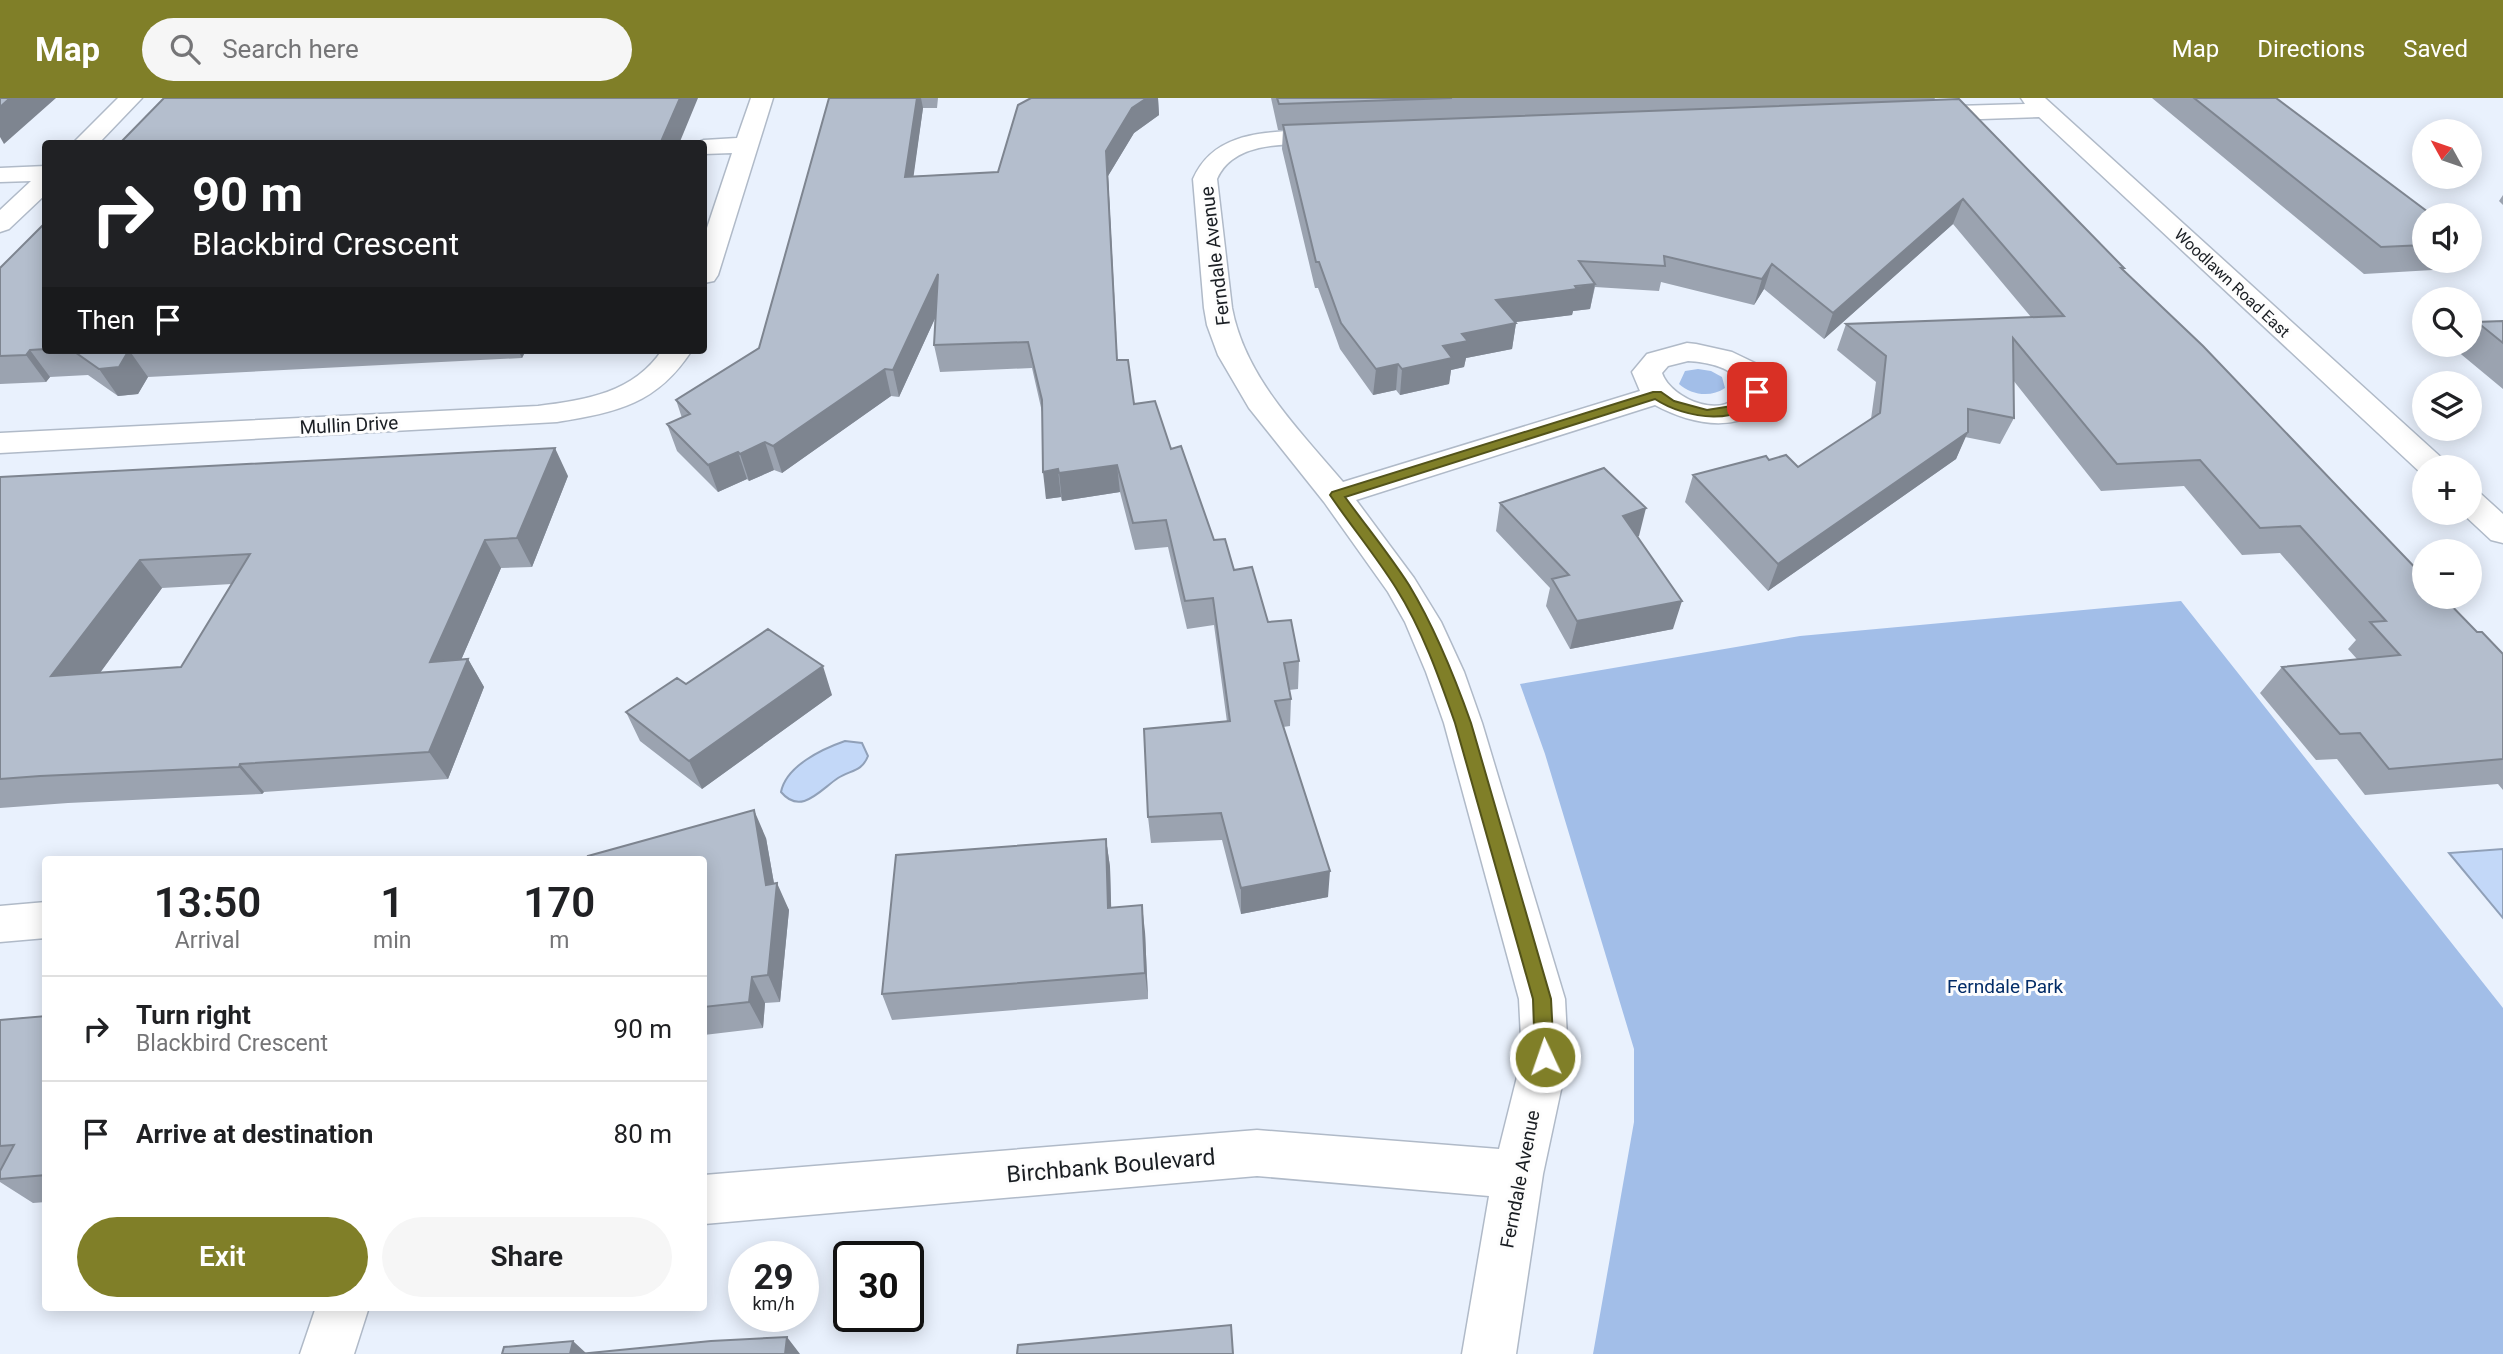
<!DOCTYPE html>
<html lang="en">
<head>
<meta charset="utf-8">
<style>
  :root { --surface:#fff; --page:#f6f6f6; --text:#202124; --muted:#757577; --line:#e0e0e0; --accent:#807f28 }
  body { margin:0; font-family:Roboto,sans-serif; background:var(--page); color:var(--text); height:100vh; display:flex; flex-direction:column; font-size:26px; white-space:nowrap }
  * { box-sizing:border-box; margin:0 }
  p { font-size:23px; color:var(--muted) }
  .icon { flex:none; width:38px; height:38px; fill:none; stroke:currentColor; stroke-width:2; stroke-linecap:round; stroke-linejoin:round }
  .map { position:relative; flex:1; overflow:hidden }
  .side { position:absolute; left:42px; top:758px; width:665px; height:455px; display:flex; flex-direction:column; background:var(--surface); border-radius:7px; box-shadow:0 4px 18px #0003 }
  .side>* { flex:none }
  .guide { position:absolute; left:42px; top:42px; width:665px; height:214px; border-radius:7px; box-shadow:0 4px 18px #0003; background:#202124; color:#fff; overflow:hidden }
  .needle { width:46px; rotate:310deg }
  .tools { position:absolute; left:2412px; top:21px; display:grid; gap:14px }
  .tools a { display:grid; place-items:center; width:70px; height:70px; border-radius:50%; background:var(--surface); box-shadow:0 4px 18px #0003; font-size:35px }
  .speed { position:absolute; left:728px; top:1143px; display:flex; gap:14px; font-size:35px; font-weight:700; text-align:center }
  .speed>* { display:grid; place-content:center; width:91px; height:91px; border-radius:50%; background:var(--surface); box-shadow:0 4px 18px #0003; line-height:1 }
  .speed small { font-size:18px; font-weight:400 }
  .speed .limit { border:4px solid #111; border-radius:10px; background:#fff; color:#111 }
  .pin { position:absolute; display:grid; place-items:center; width:60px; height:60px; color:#fff; margin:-30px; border-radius:14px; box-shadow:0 4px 10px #0006 }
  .me { position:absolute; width:77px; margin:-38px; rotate:357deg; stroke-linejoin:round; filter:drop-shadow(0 0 5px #0008) }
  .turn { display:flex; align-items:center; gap:24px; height:147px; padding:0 35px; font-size:32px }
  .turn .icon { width:91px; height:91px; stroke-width:2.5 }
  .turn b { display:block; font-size:49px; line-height:60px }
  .then { display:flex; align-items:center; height:66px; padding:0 35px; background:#0003; gap:14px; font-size:26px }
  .eta { display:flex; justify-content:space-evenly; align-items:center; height:119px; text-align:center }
  .eta b { font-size:42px; font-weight:600; line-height:49px }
  .primary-button { display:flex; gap:14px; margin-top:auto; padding:14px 35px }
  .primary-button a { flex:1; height:80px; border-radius:42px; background:var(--accent); color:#fff; font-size:28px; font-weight:600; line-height:80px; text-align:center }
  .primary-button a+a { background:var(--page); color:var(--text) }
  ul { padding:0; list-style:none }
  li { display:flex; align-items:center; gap:21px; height:105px; padding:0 35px; border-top:2px solid var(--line) }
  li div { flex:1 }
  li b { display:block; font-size:26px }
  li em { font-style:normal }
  header { display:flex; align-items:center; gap:42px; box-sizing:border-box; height:98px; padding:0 35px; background:var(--accent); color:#fff }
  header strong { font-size:33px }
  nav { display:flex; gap:38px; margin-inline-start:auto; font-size:24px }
  .search { width:490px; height:63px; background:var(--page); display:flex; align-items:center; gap:18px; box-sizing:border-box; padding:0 24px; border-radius:38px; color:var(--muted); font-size:26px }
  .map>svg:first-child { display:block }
</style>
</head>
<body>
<header>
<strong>Map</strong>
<div class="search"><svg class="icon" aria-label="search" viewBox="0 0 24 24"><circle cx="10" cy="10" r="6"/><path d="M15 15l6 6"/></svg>Search here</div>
<nav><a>Map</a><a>Directions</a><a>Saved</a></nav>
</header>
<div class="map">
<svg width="2503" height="1256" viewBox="0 0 2503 1256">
  <rect width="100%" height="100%" fill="#e9f1fd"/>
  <path fill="#a2bee8" d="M1698,271l13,2 11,6 3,11c-14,10 -34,7 -46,-4l6,-13z
    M2181,503l322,407v346h-910l41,-232v-73l-89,-295 -25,-70 280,-48z"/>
  <path fill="#c3d8f8" stroke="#90a0b8" stroke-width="2" d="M845,643l17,2 6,13c-6,16 -18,14 -30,22 -18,12 -37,38 -57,14 5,-26 41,-43 64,-51z
    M2503,751v69l-54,-65z"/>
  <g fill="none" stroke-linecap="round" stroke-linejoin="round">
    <defs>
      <path id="minor" d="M118,0h24l-44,46h-26z
        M751,0h22l-55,177 -4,6 -10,2v-46l28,-84 -28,1v-10h-10l10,-4 33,-2z
        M2021,0h24l399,362 5,7h-25v8l-2,-1 -383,-357 -118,4 -8,-2 -4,-5 4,-5 8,-2 104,-3z
        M1302,32l42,2 4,5 -4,5 -8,2c-38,1 -101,-7 -119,35l15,129c13,69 67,122 111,174l297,-91 -8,-19 15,-18 40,-11 9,1 36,8 25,12 13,14 2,10c-18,50 -79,38 -117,17l-299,95 58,78 27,44 23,50 18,51 83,276 3,58 -25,117 -27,180h-54l27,-158 -232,-20 -553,48v-49l553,-45 242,19 23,-92 -3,-58 -75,-276 -18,-51 -21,-50 -17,-30 -64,-90 -75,-94 -31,-53 -11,-30 -3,-17 -11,-129c20,-45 65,-46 109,-49zM1688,263c18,1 49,6 54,27 -13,35 -71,12 -80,-15l6,-7z
        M46,68v28l-37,35 -9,3v-22l31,-29 -31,1v-14z
        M662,252h30c-35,54 -74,62 -135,72l-557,31v-20l538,-27c47,-6 96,-13 124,-56z
        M2469,393l12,3 22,20v29l-12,-3 -29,-27h7z
        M46,804v36l-46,4v-36z
        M316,1209h53l-15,47h-54z"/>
    </defs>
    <use href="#minor" stroke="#b0bac8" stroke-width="3"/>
    <use href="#minor" fill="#fff" fill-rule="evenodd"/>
  </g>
  <path fill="#9ba3b0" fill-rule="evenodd" d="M829,0h109l-1,10h-14l-10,68 85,-4 33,-74h127l1,17 -25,18 -26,43 9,184 17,44 37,45 43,91 54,82 31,39 -1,28 -9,1 2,9 -1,27 -7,1 45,170 -87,17 -19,-74 -71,3 -3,-26 79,-95 -13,-97 -27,4 -19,-82 -33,3 -15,-58 -58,9 -1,-4 -15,2 -4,-87 -10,-44 -92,4 -6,-27 2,-29 -37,81 -8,-1 -109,77 -8,-3 -25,11 -2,-2 -29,13 -41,-41 -10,-27 15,-6 -6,-18 83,-52z
    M1271,0h664l-1,2 190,168 -1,2 354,362 26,22v136l-5,-6 -133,11 -28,-36 -21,1 -56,-67 22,-26 75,-8 -9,-10 8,-9 -76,-87 -38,2 -58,-69 -83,5 -88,-111 1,38 -14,26 -35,-7 -9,22 -188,132 -83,-89 8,-27 76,-15 29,7 73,-48 5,-37 -39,-32 9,-26 185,-7 -78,-93 -129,115 -60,-50 -10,16 -93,-23 -2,9 -64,-4 -5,22 -17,2 -1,4 -56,7v1l-4,26 -46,9 -2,9 -13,3 -2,14 -49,11 -4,-5 -23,5 -33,-46 -22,-61h-3l-33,-139 1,-19h-5z
    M2152,0h124l148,117v46h32l-6,8 -86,5z
    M2503,97v10l-4,-4z
    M46,124v128h531l-53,4 -2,4 -374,19 -10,17 -20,2 -30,-21 -38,2 -4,5 -46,2v-116z
    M2503,223v68l-47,-39 4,-5h9v-13l8,-10z
    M568,378l-36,91 -31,1 -40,92 7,-1 16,28 -36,92 -184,13 -2,2 -194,9 -68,5v-331zM232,486l-51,83 -81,6 62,-85z
    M1500,405l139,33h-1l35,93 -103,20 -24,-43 4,-18 -54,-57z
    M686,586l146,11 -130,94 -62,-48 -14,-29z
    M766,740l8,45 15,27 -9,92 -15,1 -2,25 -59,7v-176z
    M1106,741l4,28 1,41 34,24 3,67 -256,21 -10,-26z
    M46,918v186l-13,1 -33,-21v-162z"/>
  <path fill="#7e8590" d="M10,0h46l-52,46 -4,-7v-30z
    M680,0h18l-19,46h-19z
    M917,0h4l2,10 -13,94 -5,-25z
    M1147,0h11l1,17 -25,18 -26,43 11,211 -13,-236 26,-43z
    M1963,101l-10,25 -129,115 9,-26z
    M1772,166l-8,25 -10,16 8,-26z
    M938,176l5,27 -44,96 -6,-27z
    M1595,186l-5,25 -17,2 -1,4 -80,10 4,-25z
    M1516,225l-4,26 -46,9 -2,9 -13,3 -2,14 -49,11 2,-26 41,-23 19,-12z
    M30,252l20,27 -4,5 -20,-27z
    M129,252l19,27 -10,17 -20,2 -19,-27z
    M518,252h4l2,4 -2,4z
    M1398,266l-2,26 -23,5 3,-26z
    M885,271l6,27 -109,77 -9,-27z
    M1968,334l-12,27 -188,132 10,-27z
    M765,344l9,28 -25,11 -9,-27z
    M555,350l13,28 -36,91 -15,-29z
    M738,354l9,27 -29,13 -10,-27z
    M1117,367l3,27 -58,9 -3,-28z
    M1058,371l3,28 -15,2 -3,-27z
    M1646,410l-7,28 -23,8 7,-28z
    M485,442l16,28 -53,122 -18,-28z
    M140,462l22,28 -85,116 -26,-28z
    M1682,503l-9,28 -103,20 7,-28z
    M468,561l16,28 -36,92 -19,-27z
    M823,568l9,29 -130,94 -13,-28z
    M240,666l24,28 -2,2 -23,-27z
    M754,712l12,28 10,57 1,-12 12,27 -9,92 -12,-27 -2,-90z
    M1106,741l4,28 2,68 -4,-27z
    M1330,773l-2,26 -87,17v-26z
    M1142,807l3,27 3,67 -3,-26z
    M752,879l13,26 -2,25 -14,-26z
    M787,1239l13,17h-15z
    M573,1243l14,13h-17z"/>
  <path fill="#b4becd" stroke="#7e8590" stroke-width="2" fill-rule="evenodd" d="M0,0h10l-10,9z
    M164,0h516l-20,46h-541z
    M829,0h88l-12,79 93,-5 20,-67 13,-7h116l-15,10 -26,43 11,209h11l6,44 21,-3 16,48 10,-3 33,94 11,-1 9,31 18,-3 16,55 23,-2 8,41 -15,2 7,36 -16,2 55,170 -89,17 -20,-75 -73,4 -4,-88 86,-8 -17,-123 -28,3 -19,-81 -33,3 -16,-58 -58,8 -1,-4 -15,3 -1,-72 -14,-58 -94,3 4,-71 -45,96 -8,-1 -112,77 -8,-4 -25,12 -2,-2 -30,13 -41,-41 23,-10 -14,-14 83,-52z
    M1277,0h175l-173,6z
    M2194,0h82l156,117h-8v30l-43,2z
    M1959,1l165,169h-3l82,78 221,231v20h19l34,35h5l21,22v105l-114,10 -29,-36 -20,1 -58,-67 118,-12 -30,-33 16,-1 -86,-95 -40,2 -60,-68 -83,4 -104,-126 1,80 -46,-9v23l-190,132 -85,-89 73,-19 3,4 17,-5 12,12 82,-54 6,-57 -40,-32 218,-8 -101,-117 -130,114 -61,-49 -10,15 -98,-23 1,10 -86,-5 16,23 -20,2 2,3 -81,11 20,23 -54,11 6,7 -25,5 9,12 -50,11 -4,-5 -22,5 -35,-46 -22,-61h-3l-33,-137z
    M46,124v127l-16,1 -4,5 -26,1v-88z
    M2503,223v22l-26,-21z
    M72,252h59h-2l-10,17 -20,2z
    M555,350l-38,90 -32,2 -55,122 38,-3 -39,93 -189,12 -1,3 -199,9 -40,3v-302zM250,456l-69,113 -130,9 89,-116z
    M1604,370l42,40 -23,8 59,85 -105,20 -25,-42 17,-4 -69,-72z
    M768,531l55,37 -134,95 -63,-49 51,-34 9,6z
    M754,712l12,75 11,-2 -9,92 -16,2 -3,25 -45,5v-148h-115l-1,-3z
    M1106,741l2,69 34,-3 3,68 -263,21 14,-139z
    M46,918v159l-46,4v-8l14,-26 -14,1v-126z
    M1231,1227l2,29h-216l1,-9z
    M787,1239l-2,17h-206l132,-13z
    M573,1243l-3,13h-68l2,-7z"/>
  <path fill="#807f28" stroke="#53531a" stroke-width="2" d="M1757,290l7,4c-20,36 -79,27 -109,7l-310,98c21,29 44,57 64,88 26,43 45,90 62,138l80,276 3,58 -3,6 -6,3 -7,-3 -3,-6 -2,-58 -78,-276c-16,-46 -33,-94 -59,-135 -20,-32 -45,-62 -66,-93l2,-3 321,-100h8l13,9 33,9 31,-5z"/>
  <g text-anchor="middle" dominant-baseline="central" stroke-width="6" stroke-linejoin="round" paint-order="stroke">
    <g font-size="16" fill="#1a1e23" stroke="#fdfdfd">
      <text transform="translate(2232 185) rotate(43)">Woodlawn Road East</text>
    </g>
    <g font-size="19" fill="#1a1e23" stroke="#fdfdfd">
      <text transform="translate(1215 158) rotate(-97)">Ferndale Avenue</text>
      <text transform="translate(349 327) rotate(-3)">Mullin Drive</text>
      <text transform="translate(1520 1081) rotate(-79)">Ferndale Avenue</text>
    </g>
    <g font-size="19" fill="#032d68" stroke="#fdfdfd">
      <text x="2005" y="888">Ferndale Park</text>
    </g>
    <g font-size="23" fill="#1a1e23" stroke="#fdfdfd">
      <text transform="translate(1111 1068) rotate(-5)">Birchbank Boulevard</text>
    </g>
  </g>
</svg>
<div class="tools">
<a><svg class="needle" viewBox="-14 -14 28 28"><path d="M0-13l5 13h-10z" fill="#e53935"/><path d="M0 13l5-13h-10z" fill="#757577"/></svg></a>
<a><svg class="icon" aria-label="sound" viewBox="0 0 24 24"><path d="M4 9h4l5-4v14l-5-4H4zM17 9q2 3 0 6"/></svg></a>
<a><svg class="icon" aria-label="search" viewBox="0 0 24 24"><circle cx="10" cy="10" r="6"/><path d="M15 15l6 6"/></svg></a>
<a><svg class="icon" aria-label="layers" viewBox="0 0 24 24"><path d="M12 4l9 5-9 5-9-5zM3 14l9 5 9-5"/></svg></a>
<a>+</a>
<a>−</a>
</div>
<div class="speed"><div>29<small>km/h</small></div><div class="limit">30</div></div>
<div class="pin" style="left:1757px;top:294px;background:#d93025"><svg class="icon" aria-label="arrive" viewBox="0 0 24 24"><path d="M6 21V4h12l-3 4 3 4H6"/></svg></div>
<svg class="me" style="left:1545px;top:959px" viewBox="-20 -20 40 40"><circle r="17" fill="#807f28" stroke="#fff" stroke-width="3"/><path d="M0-11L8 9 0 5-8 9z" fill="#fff"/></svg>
<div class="guide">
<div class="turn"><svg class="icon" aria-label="right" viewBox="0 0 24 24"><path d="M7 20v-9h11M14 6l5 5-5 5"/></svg><div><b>90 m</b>Blackbird Crescent</div></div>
<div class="then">Then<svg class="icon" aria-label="arrive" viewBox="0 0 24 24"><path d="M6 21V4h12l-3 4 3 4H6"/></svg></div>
</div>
<section class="side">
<div class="eta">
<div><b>13:50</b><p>Arrival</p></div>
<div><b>1</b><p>min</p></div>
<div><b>170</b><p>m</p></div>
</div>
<ul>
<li><svg class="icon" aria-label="right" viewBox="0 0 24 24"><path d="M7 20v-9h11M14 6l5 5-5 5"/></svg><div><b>Turn right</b><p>Blackbird Crescent</p></div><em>90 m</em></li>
<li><svg class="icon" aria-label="arrive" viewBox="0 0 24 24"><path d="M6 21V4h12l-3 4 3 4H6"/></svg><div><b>Arrive at destination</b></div><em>80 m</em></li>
</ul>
<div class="primary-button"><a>Exit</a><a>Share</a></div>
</section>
</div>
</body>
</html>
